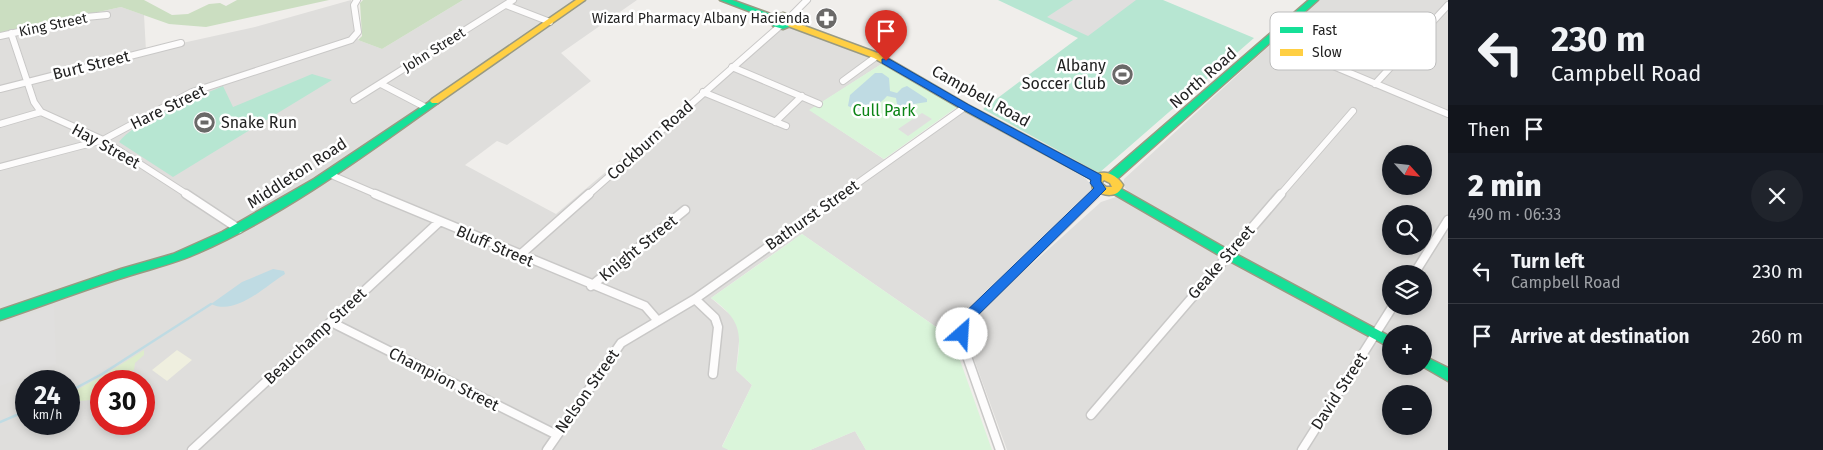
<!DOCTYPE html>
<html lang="en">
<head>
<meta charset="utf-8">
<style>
  :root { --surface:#171b24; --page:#20242c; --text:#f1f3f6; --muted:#9ea1a6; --line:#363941 }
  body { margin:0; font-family:"Fira Sans",sans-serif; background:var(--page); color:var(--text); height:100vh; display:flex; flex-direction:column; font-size:19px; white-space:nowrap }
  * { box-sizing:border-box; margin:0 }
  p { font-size:16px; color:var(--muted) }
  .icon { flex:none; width:28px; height:28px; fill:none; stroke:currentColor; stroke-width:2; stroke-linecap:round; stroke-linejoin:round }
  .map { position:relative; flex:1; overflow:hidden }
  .details { display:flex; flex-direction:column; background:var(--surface); width:375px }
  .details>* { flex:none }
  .banner { background:#171b24; color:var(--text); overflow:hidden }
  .needle { width:32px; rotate:117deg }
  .fabs { position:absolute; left:1382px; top:145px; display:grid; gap:10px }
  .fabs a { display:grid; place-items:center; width:50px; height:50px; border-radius:50%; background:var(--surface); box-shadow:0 2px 8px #0003; font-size:25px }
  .speed { position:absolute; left:15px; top:370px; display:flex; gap:10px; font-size:25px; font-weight:700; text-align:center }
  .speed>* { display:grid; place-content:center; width:65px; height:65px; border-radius:50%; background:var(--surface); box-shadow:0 2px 8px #0003; line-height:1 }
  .speed small { font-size:12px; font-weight:400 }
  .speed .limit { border:8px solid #d22; background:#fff; color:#111 }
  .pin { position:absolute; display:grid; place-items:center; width:42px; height:42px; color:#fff; margin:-51px -21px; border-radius:50% 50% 50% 0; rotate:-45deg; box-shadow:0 0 5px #0007 }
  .pin .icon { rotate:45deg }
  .me { position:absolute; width:55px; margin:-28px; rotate:26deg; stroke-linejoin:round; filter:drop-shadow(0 0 4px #0008) }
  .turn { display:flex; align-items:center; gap:18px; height:105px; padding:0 20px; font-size:22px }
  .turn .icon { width:65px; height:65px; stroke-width:2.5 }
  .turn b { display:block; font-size:35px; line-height:42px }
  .then { display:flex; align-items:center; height:48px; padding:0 20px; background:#0003; gap:10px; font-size:19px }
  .round { display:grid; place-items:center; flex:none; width:52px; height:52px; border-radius:26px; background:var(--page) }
  .headline { display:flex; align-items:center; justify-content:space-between; height:85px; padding:0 20px }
  h1 { font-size:30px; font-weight:800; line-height:38px }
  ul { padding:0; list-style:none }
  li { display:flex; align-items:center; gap:15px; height:65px; padding:0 20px; border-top:1px solid var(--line) }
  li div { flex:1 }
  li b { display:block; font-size:19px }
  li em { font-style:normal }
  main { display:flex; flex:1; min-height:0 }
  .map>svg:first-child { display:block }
</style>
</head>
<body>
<main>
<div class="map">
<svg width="1448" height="450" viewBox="0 0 1448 450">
  <rect width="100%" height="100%" fill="#f0eeeb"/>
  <path fill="#dfdedc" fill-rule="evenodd" d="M351,0l7,40 24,9 81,-49h174l-76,53 30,28 -84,64 -10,-4 -32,24 91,49 220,-186 15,-1 92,36 -73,47 78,52 77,-55 109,63 12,9 7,8 -1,7 -12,13 -135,126 -143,-99 -46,32 -45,32 23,20 6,14 -4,38 16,15 -30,61 7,4h-729v-416l121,-27 23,8 2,36 109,-24zM26,381h43v43h-43zM101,381h43v43h-43z
    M1319,0h129v370l-24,-13v-23h-33v5l-259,-144 -9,-9 1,-7zM1391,154h33v32h-33zM1391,214h33v32h-33zM1391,274h33v32h-33z
    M1116,197l9,3 266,149v17h32l25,14v70h-441l-41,-113 2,-10 5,-10 128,-115zM1391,394h33v32h-33z
    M855,431l11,19h-56z"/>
  <path fill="#efefdf" d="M177,350l15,10 -25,21 -15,-11z"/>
  <path fill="#ddeccb" d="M144,350v5l-9,8 -1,7 -19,11h-14v21l-10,-2 -20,2v-9l33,-18z"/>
  <path fill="#cbdec1" d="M0,0h144l28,15 16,-1 21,-10 11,-1 6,3 11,-6h92l-123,27 -37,-3 -48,-17 -121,27z
    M363,0h100l-81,49 -24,-9 4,-4 -2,-33z"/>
  <path fill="#daf5da" d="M883,63l74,44 -73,52 -75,-49z
    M802,234l150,104 40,112h-126l-11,-19 -45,19h-81l-7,-3 30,-62 -16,-15c6,-36 6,-50 -25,-72z"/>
  <path fill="#b7e6d2" d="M998,0h165l91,38 -155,135 -116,-64 95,-71z
    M312,74l20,6 -159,97 -54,-35c14,-20 79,-45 104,-56l10,21z"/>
  <path fill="#e0dfde" d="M1073,0h63l-48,36 -41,-19z
    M922,113l10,6 -24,17 -10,-7z
    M54,306l2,58 -56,22v-62z"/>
  <path fill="#bfdbe3" d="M875,73h7l7,5 1,13 7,2 5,-5 5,-2 20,13v3l-26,4 -4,-2 -1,-6 -9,-2c-10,12 -25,17 -39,10l2,-11z
    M273,269l11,2 1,3c-21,13 -49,42 -74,30l31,-22z"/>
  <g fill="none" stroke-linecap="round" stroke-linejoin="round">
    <path stroke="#bfdbe3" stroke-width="2.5" d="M74,389l28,-15 109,-70
      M0,422l26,-11"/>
    <defs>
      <path id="street-far1" d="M506,5l44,17
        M789,18l18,-18
        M11,33l23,69 7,10 62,28 85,55
        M0,36l86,-19 21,-2
        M1271,40l177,74
        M732,67l87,37
        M843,81l34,-25
        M381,84l44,23
        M1375,84l73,-79
        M0,89l181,-46
        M703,92l83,34
        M354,100l159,-100
        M775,122l27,-26
        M0,124l41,-12
        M0,167l103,-27 89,-48 159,-52 7,-8 -4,-27 3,-5
        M329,174l49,21
        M588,195l192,-169
        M841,195l124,-88
        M1094,195l6,-6
        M1280,195l73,-84"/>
      <path id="street" d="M186,194l53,35
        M375,194l270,112 13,15
        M520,255l69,-61
        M1414,274l34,-54
        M591,286l94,-76
        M695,299l20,19 3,9 -5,47
        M331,322l226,113
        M1091,415l190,-221
        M192,450l247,-228
        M547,450l74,-107 74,-44 148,-105
        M1000,450l-37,-105 -1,-21 133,-130
        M1302,450l91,-144"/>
      <path id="fast" d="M720,0h12l44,16 7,-3 11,4 1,7 -12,5 -10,-3 -1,-6zM783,19l4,1v2l-7,1v-3z
        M1309,0h9l-203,181h-8l-1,-3 1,-3z
        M435,98l3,1 2,2 -2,2c-77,55 -154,112 -240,150 -24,11 -49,16 -73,24 -42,13 -83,29 -125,43v-10l121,-41 52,-15 49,-22 92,-53z
        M1116,186l116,66 159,85v11l-167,-90 -112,-65 -1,-3z
        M1424,356l24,12v13l-26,-15h2z"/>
      <path id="slow" d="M576,0h9l-147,103h-6l-2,-2 2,-2z
        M791,21l89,33 88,51 130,69c10,-4 20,3 25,11 -5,14 -20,11 -30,4l-2,-10 -129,-70 -88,-51 -86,-32v-4zM1104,180l6,3 2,4h-6l-4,-3v-2z"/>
    </defs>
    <use href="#street-far1" stroke="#c9c8c7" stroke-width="8"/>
    <use href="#street" stroke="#c9c8c7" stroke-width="11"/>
    <use href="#fast" stroke="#999a82" stroke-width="3"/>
    <use href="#slow" stroke="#999a82" stroke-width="3"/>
    <use href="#street-far1" stroke="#fdfcfc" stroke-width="6"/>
    <use href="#street" stroke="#fdfcfc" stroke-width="8"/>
    <use href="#fast" fill="#16e098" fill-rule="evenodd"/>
    <use href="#slow" fill="#ffcf43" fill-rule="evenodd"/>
  </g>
  <path fill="#1a73e8" stroke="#114b97" d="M882,59h7l80,46 132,70v7l5,7 -138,136 -1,13 -5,2 -4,-2c-3,-5 -4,-12 -1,-18l137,-132 -4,-5 1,-3 -129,-71 -80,-46z"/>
  <defs>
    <symbol id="pharmacy-disc" viewBox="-11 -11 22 22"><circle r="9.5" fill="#6a6968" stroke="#fff"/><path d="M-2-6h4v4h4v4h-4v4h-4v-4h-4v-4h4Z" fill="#fff"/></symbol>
    <symbol id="stadium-disc" viewBox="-11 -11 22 22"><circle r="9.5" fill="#6a6968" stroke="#fff"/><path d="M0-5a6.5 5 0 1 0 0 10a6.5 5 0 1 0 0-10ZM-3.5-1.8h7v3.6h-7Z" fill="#fff"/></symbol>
  </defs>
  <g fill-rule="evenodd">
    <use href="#pharmacy-disc" x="814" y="6" width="25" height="25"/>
    <use href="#stadium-disc" x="1110" y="62" width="25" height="25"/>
    <use href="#stadium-disc" x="192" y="110" width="25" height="25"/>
  </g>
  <g text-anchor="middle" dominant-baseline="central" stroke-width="5" stroke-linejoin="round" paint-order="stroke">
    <g font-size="14" fill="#222" stroke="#fff" text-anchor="end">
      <text x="810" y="18">Wizard Pharmacy Albany Hacienda</text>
    </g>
    <g font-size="14" fill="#222" stroke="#fff">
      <text transform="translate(53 25) rotate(-12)">King Street</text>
      <text transform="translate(434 50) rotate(-32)">John Street</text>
    </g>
    <g font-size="16" fill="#222" stroke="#fff">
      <text transform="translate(91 65) rotate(-14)">Burt Street</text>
      <text transform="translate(1203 78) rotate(-41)">North Road</text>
      <text transform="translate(981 96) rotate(29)">Campbell Road</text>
      <text transform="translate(168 107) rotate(-26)">Hare Street</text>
      <text transform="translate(650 140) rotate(-42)">Cockburn Road</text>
      <text transform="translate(106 146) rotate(29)">Hay Street</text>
      <text transform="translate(297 173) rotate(-33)">Middleton Road</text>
      <text transform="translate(812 215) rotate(-35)">Bathurst Street</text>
      <text transform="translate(495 246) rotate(23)">Bluff Street</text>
      <text transform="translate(638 248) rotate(-39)">Knight Street</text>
      <text transform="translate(1221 262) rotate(-49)">Geake Street</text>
      <text transform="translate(315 336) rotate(-43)">Beauchamp Street</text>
      <text transform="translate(444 379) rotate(27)">Champion Street</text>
      <text transform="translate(587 391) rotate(-55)">Nelson Street</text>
      <text transform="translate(1339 391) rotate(-57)">David Street</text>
    </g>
    <g font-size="16" fill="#222" stroke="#fff" text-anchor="end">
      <text x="1106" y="65">Albany<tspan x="1106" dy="18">Soccer Club</tspan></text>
      <text x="221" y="122" text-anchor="start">Snake Run</text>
    </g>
    <g font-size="16" fill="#0c8416" stroke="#fff">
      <text x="884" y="110">Cull Park</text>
    </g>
  </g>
  <rect x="1270" y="12" width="166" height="58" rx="8" fill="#fff" stroke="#bdbdbd" stroke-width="1"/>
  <rect x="1280" y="27" width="23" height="6" fill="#16e098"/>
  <rect x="1280" y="49" width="23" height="7" fill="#ffcf43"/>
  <g font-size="14" fill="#222">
    <text x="1312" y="35">Fast</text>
    <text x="1312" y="57">Slow</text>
  </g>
</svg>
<div class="fabs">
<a><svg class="needle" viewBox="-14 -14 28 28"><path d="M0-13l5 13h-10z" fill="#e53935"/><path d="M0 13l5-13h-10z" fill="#9ea1a6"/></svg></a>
<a><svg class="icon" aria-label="search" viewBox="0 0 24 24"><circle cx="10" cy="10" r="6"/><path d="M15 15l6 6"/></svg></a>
<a><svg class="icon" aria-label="layers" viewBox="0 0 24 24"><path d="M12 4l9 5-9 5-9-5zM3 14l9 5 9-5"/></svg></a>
<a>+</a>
<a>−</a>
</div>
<div class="speed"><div>24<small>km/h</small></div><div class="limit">30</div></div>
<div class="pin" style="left:886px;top:61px;background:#d93025"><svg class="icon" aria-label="arrive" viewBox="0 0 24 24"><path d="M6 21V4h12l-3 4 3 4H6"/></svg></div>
<svg class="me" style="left:962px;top:334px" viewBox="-20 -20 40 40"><circle r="19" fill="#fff"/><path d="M0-13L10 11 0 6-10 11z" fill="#1a73e8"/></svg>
</div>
<section class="details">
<div class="banner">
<div class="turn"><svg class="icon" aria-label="left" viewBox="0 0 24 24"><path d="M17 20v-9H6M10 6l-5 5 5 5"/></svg><div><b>230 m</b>Campbell Road</div></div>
<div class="then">Then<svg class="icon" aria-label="arrive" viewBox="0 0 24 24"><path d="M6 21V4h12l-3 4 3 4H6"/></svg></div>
</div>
<div class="headline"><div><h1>2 min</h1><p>490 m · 06:33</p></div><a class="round"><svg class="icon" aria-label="close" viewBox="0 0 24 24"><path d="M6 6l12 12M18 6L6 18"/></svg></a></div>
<ul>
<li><svg class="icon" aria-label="left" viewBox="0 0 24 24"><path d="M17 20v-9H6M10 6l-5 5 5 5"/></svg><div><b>Turn left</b><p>Campbell Road</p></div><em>230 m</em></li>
<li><svg class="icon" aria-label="arrive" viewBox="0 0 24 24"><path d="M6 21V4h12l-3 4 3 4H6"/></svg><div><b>Arrive at destination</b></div><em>260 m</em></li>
</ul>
</section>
</main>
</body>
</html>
